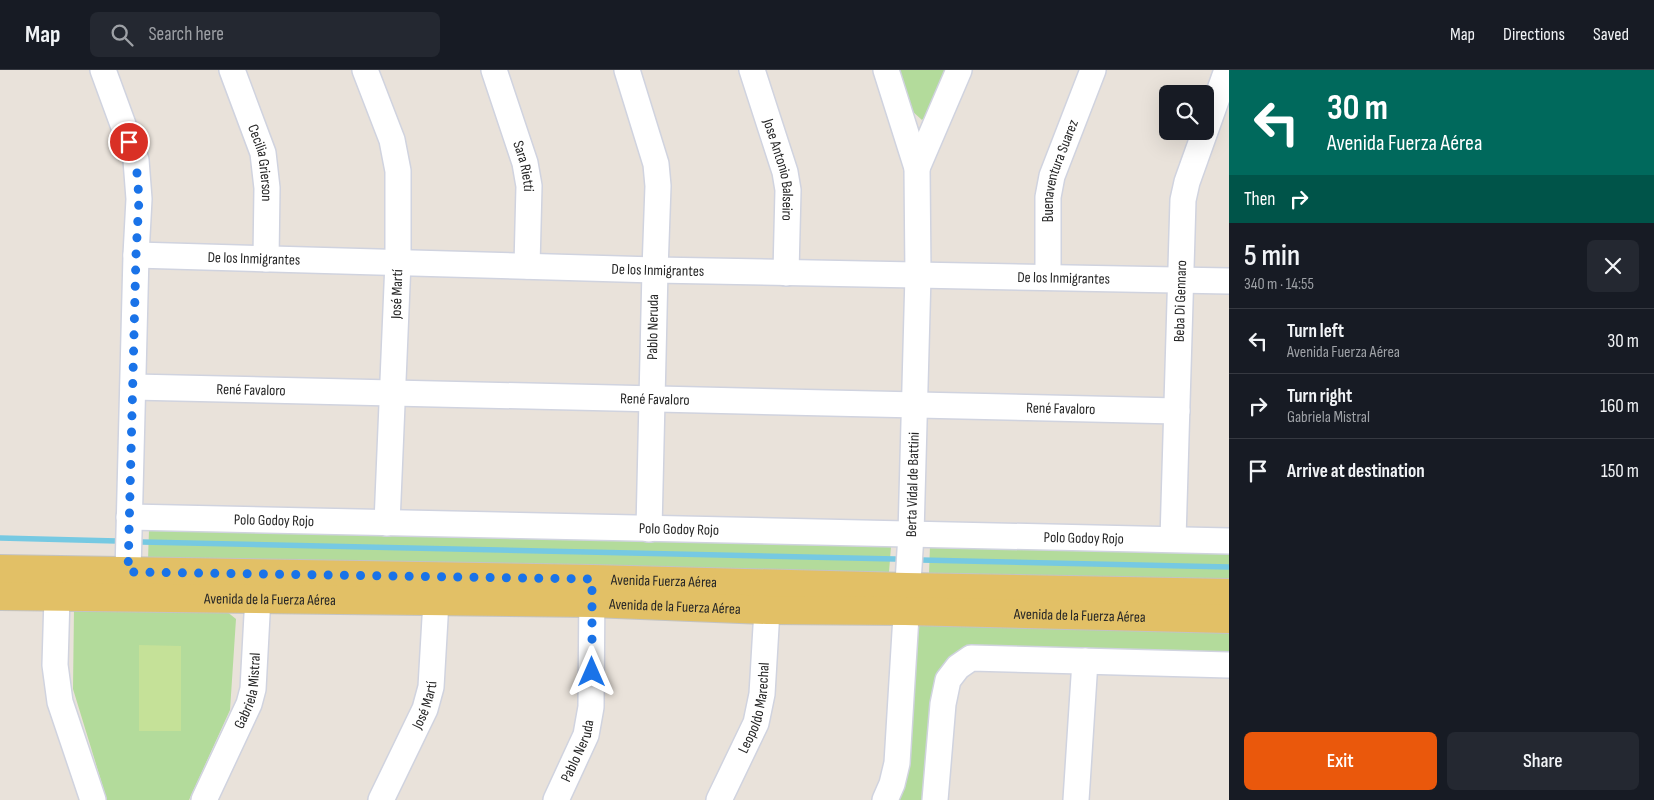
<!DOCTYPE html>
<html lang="en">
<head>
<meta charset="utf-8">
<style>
  :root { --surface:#171b24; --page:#242831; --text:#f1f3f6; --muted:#9ea1a6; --line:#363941; --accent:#ea580c }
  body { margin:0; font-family:"Sofia Sans Condensed",sans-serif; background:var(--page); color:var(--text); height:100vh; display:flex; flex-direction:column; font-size:19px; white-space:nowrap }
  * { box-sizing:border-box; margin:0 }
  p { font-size:16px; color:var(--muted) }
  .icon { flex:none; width:28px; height:28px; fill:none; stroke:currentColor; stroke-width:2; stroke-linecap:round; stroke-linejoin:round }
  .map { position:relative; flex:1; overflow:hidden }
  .details { display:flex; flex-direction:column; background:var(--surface); width:425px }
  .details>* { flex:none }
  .hud { background:#00695c; color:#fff; overflow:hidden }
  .controls { position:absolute; left:1159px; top:15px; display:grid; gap:10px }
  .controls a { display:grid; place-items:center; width:55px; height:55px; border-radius:8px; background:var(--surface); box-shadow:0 5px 20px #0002; font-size:25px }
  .pin { position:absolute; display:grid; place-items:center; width:42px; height:42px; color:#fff; margin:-21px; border:2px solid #fff; border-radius:50%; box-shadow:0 1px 5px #0007 }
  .me { position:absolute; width:55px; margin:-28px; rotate:0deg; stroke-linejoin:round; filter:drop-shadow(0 0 4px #0008) }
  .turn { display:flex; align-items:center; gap:18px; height:105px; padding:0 15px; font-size:22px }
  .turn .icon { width:65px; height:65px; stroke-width:2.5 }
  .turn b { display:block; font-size:35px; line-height:42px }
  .then { display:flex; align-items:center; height:48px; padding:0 15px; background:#0003; gap:10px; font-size:19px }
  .round { display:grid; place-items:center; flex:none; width:52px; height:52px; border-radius:8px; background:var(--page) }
  .head { display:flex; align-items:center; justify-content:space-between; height:85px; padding:0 15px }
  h1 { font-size:30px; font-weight:600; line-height:38px }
  .action { display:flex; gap:10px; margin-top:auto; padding:10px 15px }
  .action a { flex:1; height:58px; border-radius:8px; background:var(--accent); color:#fff; font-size:20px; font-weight:600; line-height:58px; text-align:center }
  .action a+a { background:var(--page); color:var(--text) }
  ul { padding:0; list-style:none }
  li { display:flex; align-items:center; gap:15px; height:65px; padding:0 15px; border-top:1px solid var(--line) }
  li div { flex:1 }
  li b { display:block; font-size:19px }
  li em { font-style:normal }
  header { display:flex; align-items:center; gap:30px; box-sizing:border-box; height:70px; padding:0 25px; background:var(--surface); border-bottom:1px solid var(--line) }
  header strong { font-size:24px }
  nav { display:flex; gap:28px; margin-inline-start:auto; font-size:18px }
  .search { width:350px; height:45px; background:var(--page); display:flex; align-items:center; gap:12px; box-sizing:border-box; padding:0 18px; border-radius:8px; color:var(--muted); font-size:19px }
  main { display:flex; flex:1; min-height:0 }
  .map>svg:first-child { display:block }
</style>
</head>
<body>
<header>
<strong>Map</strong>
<div class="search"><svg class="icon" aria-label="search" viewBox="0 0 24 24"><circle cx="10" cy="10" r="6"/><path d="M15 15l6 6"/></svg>Search here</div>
<nav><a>Map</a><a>Directions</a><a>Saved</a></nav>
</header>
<main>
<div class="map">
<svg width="1229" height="730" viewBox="0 0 1229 730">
  <rect width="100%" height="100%" fill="#e9e2da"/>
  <path fill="#b3db9b" d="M898,0h50l-17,40 -9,10 -11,-10z
    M149,460l742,17 -2,25 -741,-12z
    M930,476l299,6v27l-300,-6z
    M74,539l152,2 10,8 -6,91 -41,90h-82l-34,-111z
    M923,552l306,10v25l-283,14 -15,129h-32l8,-30 5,-136z"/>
  <path fill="#c5e198" d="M139,575l42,1v85h-42z"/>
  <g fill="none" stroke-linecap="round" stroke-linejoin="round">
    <path stroke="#76c9e2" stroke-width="5.5" d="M0,468l117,3
      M142,472l753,17
      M921,490l308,7"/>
    <defs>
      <g id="minor">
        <path d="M103,0l33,90 3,39 -3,56 -8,317"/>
        <path id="s1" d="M232,0l31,83 4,35 -1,71"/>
        <path d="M365,0l27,70 6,31v91l-11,261"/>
        <path id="s2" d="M494,0l31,93 4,23 -2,80"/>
        <path d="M627,0l29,94 2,22 -3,84 -6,259"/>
        <path id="s3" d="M752,0l33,102 3,18 -2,83"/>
        <path d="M917,98l42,-98"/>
        <path id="s4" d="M136,185l519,15 574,11"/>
        <path id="s5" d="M1048,207v-80l4,-21 41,-106"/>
        <path id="s6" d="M133,317l1044,24"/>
        <path id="s7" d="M129,447l1100,24"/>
        <path id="s8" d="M1173,469l10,-339 4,-18 40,-112"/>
        <path d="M57,527l-2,68 5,37 33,98"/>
        <path id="s9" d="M204,730l45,-96 4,-15 6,-111"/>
        <path id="s10" d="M381,730l44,-91 6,-22 5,-86"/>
        <path id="s11" d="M556,730l30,-65 5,-28 1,-123"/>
        <path id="s12" d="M719,730l37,-77 6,-29 5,-84"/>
        <path id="s13" d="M885,730l7,-16 5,-21 14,-229 7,-259 -1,-107 -31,-98"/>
        <path d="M935,730l8,-96 5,-24 10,-13 13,-9 258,7"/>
        <path d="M1076,730l9,-139"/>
      </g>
      <g id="major">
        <path id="s14" d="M0,499l592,10 314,8 323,6"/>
        <path id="s15" d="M0,526l592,7 175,7 138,1 324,8"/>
      </g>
    </defs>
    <use href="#minor" stroke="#d0d3df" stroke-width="28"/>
    <use href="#major" stroke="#c3c3c3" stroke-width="30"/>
    <use href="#minor" stroke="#fff" stroke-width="25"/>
    <use href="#major" stroke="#e2c066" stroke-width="28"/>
  </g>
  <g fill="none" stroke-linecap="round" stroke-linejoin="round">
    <path stroke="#1a73e8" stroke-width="9" stroke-dasharray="0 16.2" d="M129,72l7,18 3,39 -3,56 -8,317 464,7v93"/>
  </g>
  <g text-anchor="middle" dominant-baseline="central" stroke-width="4.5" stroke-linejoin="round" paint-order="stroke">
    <g font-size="15" fill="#272727" stroke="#fff">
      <text stroke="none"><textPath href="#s1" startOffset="98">Cecilia Grierson</textPath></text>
      <text stroke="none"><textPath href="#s2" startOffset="101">Sara Rietti</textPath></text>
      <text stroke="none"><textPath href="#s3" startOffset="104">Jose Antonio Balseiro</textPath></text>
      <text stroke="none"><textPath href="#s5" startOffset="108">Buenaventura Suarez</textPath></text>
      <text stroke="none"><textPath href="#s4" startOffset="118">De los Inmigrantes</textPath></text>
      <text stroke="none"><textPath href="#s4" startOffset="522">De los Inmigrantes</textPath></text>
      <text stroke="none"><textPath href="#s4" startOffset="928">De los Inmigrantes</textPath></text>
      <text transform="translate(397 224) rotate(-88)">José Martí</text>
      <text stroke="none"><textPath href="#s8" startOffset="238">Beba Di Gennaro</textPath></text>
      <text transform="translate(653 257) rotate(-89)">Pablo Neruda</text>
      <text stroke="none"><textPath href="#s6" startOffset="118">René Favaloro</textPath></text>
      <text stroke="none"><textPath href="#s6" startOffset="522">René Favaloro</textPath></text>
      <text stroke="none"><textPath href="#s6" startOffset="928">René Favaloro</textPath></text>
      <text stroke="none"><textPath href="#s13" startOffset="318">Berta Vidal de Battini</textPath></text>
      <text stroke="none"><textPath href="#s7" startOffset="145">Polo Godoy Rojo</textPath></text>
      <text stroke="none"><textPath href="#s7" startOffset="550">Polo Godoy Rojo</textPath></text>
      <text stroke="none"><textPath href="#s7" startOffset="955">Polo Godoy Rojo</textPath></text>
      <text stroke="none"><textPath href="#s14" startOffset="664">Avenida Fuerza Aérea</textPath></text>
      <text stroke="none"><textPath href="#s15" startOffset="270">Avenida de la Fuerza Aérea</textPath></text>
      <text stroke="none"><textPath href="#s15" startOffset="675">Avenida de la Fuerza Aérea</textPath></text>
      <text stroke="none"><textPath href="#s15" startOffset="1080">Avenida de la Fuerza Aérea</textPath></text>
      <text stroke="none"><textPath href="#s9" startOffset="119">Gabriela Mistral</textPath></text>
      <text stroke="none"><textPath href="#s10" startOffset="105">José Martí</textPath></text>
      <text stroke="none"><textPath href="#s12" startOffset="100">Leopoldo Marechal</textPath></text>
      <text stroke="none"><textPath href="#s11" startOffset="54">Pablo Neruda</textPath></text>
    </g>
  </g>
</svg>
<div class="controls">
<a><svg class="icon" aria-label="search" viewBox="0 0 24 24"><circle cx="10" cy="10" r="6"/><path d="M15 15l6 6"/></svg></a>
</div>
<div class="pin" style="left:129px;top:72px;background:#d93025"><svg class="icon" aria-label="arrive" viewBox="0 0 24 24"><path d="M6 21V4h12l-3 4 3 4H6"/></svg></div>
<svg class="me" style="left:592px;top:602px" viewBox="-20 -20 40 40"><path d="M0-17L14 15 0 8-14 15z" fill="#1a73e8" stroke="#fff" stroke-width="4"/></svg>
</div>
<section class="details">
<div class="hud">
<div class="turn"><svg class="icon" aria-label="left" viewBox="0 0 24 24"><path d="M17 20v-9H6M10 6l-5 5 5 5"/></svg><div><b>30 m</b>Avenida Fuerza Aérea</div></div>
<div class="then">Then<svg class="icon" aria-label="right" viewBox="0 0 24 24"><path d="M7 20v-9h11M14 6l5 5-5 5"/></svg></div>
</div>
<div class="head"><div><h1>5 min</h1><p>340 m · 14:55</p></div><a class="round"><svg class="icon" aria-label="close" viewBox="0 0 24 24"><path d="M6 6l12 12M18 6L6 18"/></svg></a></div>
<ul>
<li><svg class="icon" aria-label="left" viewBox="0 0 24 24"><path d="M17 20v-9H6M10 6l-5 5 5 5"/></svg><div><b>Turn left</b><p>Avenida Fuerza Aérea</p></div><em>30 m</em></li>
<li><svg class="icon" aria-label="right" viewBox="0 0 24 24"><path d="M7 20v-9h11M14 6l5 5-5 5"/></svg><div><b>Turn right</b><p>Gabriela Mistral</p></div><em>160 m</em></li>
<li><svg class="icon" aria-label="arrive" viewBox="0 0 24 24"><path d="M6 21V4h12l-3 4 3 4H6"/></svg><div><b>Arrive at destination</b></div><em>150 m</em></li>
</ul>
<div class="action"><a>Exit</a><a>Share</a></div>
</section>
</main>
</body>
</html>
